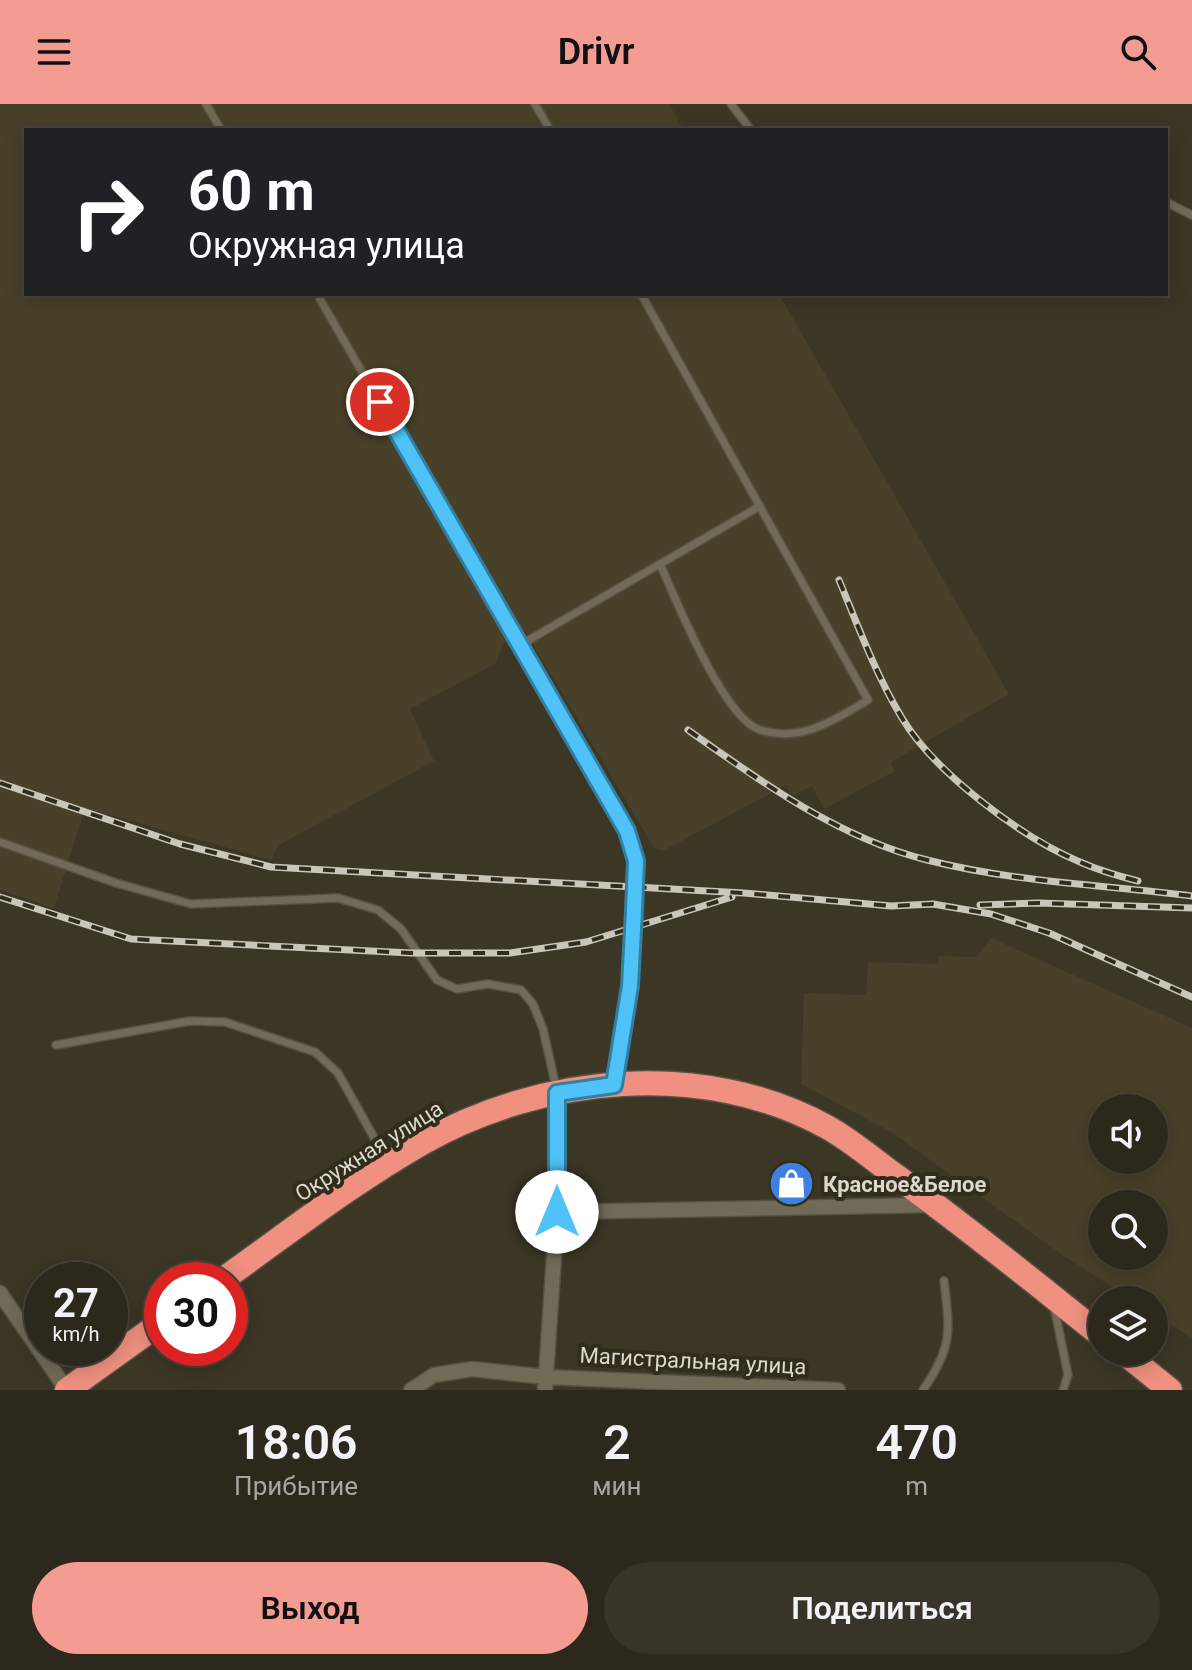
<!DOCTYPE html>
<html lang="ru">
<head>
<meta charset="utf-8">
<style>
  :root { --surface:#2d281c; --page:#393429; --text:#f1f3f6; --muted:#a7a6a3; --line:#48443b; --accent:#f59c92 }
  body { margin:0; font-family:Roboto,sans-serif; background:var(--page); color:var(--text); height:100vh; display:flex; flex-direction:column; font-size:30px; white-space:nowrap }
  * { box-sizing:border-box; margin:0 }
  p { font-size:26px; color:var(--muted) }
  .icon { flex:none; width:44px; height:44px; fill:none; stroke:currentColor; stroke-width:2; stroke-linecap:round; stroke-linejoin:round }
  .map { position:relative; height:1286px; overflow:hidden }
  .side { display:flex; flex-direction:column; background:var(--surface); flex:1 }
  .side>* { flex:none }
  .hud { position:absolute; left:24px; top:24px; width:1144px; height:168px; border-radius:0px; box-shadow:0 4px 20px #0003,0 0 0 2px var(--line); background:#202124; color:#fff; overflow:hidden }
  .buttons { position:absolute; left:1088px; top:990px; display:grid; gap:16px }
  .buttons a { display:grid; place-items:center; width:80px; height:80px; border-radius:50%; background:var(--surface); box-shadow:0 4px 20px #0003,0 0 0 2px var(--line); font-size:40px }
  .speed { position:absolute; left:24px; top:1158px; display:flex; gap:16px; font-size:40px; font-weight:700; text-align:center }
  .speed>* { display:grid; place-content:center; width:104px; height:104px; border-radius:50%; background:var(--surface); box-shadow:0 4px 20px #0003,0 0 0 2px var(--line); line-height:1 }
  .speed small { font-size:20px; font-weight:400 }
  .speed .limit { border:12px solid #d22; background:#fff; color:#111 }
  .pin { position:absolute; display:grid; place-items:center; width:68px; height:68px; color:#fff; margin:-34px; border:4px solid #fff; border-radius:50%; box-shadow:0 2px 8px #0007 }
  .me { position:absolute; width:88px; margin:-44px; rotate:0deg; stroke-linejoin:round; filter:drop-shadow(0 0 6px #0008) }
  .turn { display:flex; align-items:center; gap:28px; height:168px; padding:0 32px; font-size:36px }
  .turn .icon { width:104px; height:104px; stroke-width:2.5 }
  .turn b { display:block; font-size:56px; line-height:68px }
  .eta { display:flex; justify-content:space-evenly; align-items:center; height:136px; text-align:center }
  .eta b { font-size:48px; font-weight:600; line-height:56px }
  .action { display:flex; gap:16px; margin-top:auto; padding:16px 32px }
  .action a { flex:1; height:92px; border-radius:48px; background:var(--accent); color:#111; font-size:32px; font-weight:600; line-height:92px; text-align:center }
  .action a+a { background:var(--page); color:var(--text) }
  header { display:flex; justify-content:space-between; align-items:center; height:104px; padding:0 32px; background:var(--accent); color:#111; font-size:36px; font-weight:600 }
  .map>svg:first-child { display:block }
</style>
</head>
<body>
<header><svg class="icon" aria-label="menu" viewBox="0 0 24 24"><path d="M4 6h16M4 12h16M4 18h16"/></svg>Drivr<svg class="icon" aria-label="search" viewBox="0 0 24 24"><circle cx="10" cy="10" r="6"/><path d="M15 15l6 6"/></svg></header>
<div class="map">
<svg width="1192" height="1286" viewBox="0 0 1192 1286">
  <rect width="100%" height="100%" fill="#3c3625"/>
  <path fill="#484028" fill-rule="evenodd" d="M0,0h669l15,26h-658v164h753l230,400 -118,68 4,9 -71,38 -12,-23 -20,10 -6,-11 -123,66 -9,-3 -129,-217 -20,11 -10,22 -85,45 24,52 -155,84 -8,15 -186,-52 -31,100 -54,-18z
    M991,834l201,90v310l-38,-24v-14h-21l-66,-42 -176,-126 -90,-48 3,-91 62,2 2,-33 70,2 1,-8 37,1zM1102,1004h52v52h-52zM1102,1100h52v52h-52z"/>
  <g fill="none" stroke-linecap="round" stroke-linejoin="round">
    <defs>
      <path id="lane" d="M206,0l15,26
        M535,0l15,26
        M731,0l20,26
        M1166,98l26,13
        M317,190l310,537 9,30 -2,50 -4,75 -15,93
        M641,190l227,406c-33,20 -68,43 -108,30 -36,-11 -84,-130 -100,-166
        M522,540l238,-138
        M0,738l116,41 75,21 147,-6 40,12 23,19 36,51 20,9 31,-5 33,6 12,14 10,25 13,58
        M56,941l134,-24 35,1 90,30 23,21 48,86
        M1054,1202l14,69 -5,15
        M923,1286c30,-44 27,-58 21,-109"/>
      <path id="street" d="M557,1108l375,-7
        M0,1189l67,97
        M411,1286l23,-15 38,-6 74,8 292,13
        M545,1286l12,-178v-119"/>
      <path id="highway" d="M222,1176c65,-46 130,-97 200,-137 120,-68 281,-84 405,-16 25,14 47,33 69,49 71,51 138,106 206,160
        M1123,1248l47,38
        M67,1286l95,-68"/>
    </defs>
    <use href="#lane" stroke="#575143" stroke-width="10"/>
    <use href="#street" stroke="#575143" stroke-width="17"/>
    <use href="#highway" stroke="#575143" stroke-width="27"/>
    <use href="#lane" stroke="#716a57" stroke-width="7"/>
    <use href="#street" stroke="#716a57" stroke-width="14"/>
    <use href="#highway" stroke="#ef9080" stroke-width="24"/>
    <defs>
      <path id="rail" d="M839,476c19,46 37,95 63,138 32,54 120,120 178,144 18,8 38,14 58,19
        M688,626c73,52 151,108 239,130 86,22 177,25 265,36
        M0,679l180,61 91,23 473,26 147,13 42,-2 58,10 58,19 143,64
        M0,793l131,42 280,14h99l76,-11 146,-45
        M980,801l58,-2 154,5"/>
    </defs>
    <use href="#rail" stroke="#c9c6ba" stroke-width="7"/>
    <use href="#rail" stroke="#322c1b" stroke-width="4" stroke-dasharray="12" stroke-linecap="butt"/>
  </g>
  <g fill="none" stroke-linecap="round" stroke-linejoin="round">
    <defs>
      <path id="route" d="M380,298l247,429 9,30 -2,50 -4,75 -16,99 -57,8v119"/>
    </defs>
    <use href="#route" stroke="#337fa1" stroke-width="20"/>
    <use href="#route" stroke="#4fc3f7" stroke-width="14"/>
  </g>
  <defs>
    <symbol id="shop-disc" viewBox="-11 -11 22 22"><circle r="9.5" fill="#3f7fe0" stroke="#322c1b"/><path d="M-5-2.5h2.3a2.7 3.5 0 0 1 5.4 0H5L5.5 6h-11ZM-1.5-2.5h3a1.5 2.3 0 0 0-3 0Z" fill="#fff"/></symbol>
  </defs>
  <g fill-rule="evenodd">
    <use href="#shop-disc" x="766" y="1054" width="51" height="51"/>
  </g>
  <g text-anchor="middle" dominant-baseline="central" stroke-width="8" stroke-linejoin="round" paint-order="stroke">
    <g font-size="22" fill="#dbd8cd" stroke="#322c1b">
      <text transform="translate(369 1047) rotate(-32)">Окружная улица</text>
      <text transform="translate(693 1257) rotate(3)">Магистральная улица</text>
    </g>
    <g font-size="22" font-weight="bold" fill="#dbd8cd" stroke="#322c1b" text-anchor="start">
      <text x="823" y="1080">Красное&amp;Белое</text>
    </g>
  </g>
</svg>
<div class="buttons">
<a><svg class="icon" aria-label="sound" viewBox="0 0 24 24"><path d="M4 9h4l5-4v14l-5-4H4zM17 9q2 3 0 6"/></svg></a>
<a><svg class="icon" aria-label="search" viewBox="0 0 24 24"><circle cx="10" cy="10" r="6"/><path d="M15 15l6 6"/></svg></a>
<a><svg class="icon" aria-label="layers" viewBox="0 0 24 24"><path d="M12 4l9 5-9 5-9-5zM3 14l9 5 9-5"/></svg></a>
</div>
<div class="speed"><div>27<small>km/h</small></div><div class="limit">30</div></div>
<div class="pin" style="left:380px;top:298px;background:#d93025"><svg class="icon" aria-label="arrive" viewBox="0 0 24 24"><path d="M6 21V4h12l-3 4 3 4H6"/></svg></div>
<svg class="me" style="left:557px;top:1108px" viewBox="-20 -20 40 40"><circle r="19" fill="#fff"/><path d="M0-13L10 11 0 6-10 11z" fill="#4fc3f7"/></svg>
<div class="hud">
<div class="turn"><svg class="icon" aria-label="right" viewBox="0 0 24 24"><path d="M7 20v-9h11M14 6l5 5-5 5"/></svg><div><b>60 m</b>Окружная улица</div></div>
</div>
</div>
<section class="side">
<div class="eta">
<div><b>18:06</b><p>Прибытие</p></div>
<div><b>2</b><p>мин</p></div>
<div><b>470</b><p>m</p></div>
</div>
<div class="action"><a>Выход</a><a>Поделиться</a></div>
</section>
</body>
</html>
